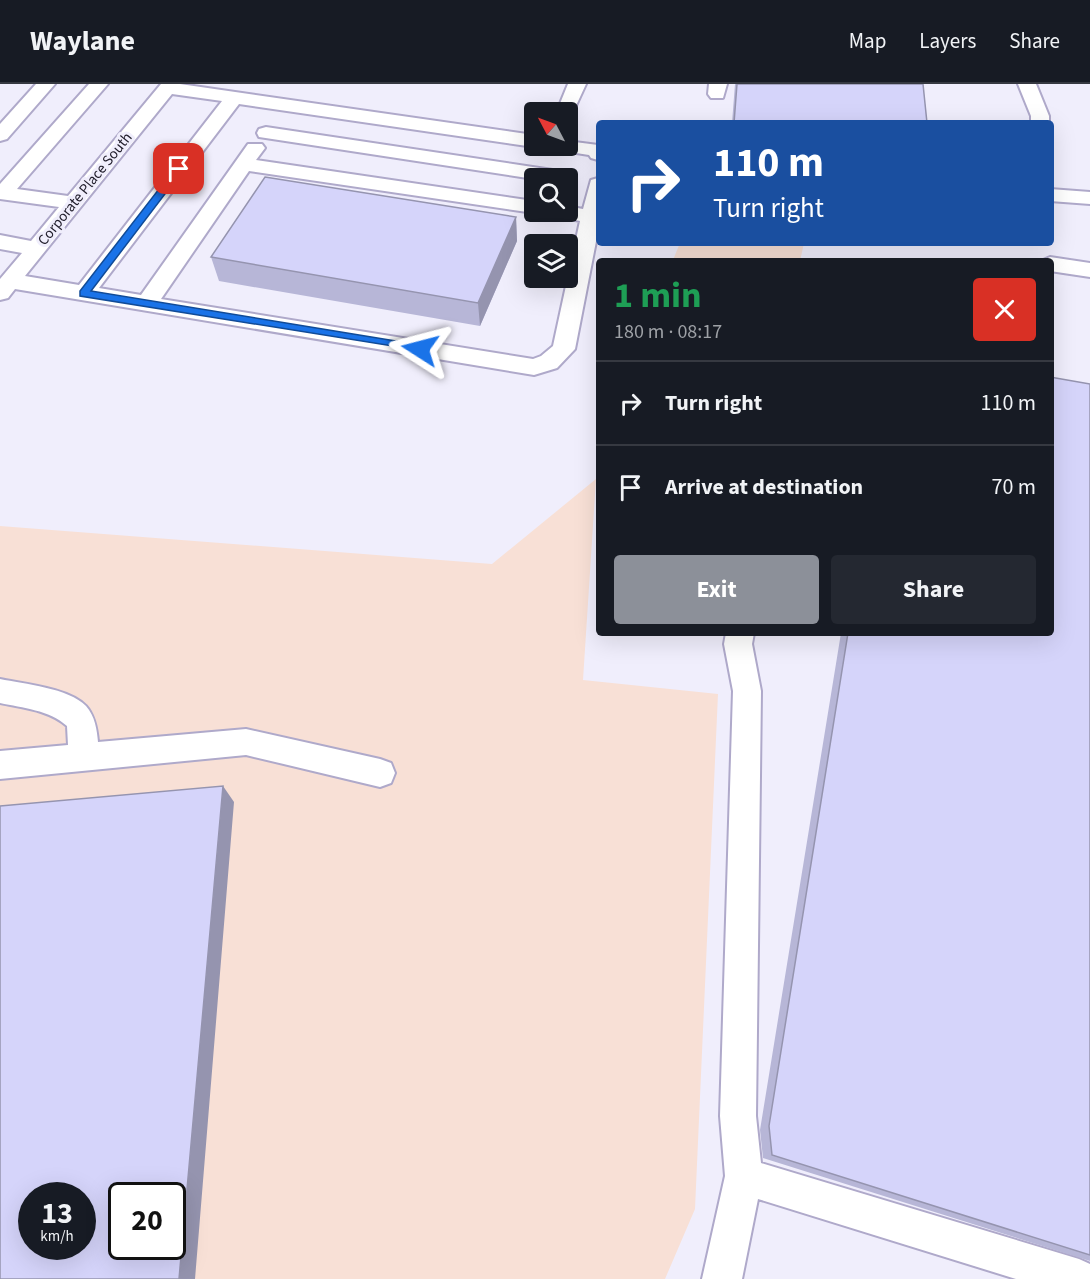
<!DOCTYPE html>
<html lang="en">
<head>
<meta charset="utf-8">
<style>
  :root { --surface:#171b24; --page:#242831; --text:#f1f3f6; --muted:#9ea1a6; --line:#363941; --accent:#8c9099 }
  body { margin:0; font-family:"Source Sans 3",sans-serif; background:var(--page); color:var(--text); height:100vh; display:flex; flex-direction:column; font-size:22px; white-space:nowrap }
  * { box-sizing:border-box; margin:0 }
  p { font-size:20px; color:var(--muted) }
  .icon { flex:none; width:33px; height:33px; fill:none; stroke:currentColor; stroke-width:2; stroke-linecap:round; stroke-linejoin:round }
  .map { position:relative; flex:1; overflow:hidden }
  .details { position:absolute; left:596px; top:174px; width:458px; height:378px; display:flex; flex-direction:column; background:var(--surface); border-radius:6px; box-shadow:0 6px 24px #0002 }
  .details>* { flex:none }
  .guide { position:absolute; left:596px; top:36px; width:458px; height:126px; border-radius:6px; box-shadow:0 6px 24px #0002; background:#1a4fa0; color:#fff; overflow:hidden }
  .needle { width:39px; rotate:311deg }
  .controls { position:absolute; left:524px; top:18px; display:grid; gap:12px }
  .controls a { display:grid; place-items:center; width:54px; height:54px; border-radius:6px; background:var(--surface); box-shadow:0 6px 24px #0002; font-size:30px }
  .speed { position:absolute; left:18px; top:1098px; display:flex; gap:12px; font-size:30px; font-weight:700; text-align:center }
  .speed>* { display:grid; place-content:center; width:78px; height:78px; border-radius:50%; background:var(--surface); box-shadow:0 6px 24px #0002; line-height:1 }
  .speed small { font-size:15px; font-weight:400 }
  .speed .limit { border:3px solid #111; border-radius:9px; background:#fff; color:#111 }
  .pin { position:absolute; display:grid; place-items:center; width:51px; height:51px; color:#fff; margin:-26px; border-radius:12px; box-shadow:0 3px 9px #0006 }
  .me { position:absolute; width:66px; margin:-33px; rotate:279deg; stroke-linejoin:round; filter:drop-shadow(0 0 4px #0008) }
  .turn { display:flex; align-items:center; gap:21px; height:126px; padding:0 18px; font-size:27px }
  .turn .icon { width:78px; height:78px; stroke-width:2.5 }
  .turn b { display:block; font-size:42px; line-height:51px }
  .round { display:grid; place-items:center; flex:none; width:63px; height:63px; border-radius:6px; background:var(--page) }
  .headline { display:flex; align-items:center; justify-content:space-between; height:102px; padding:0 18px }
  h1 { font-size:36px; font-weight:700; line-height:45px; color:#1e9e55 }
  .button { display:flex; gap:12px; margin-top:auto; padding:12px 18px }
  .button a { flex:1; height:69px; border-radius:6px; background:var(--accent); color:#fff; font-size:24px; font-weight:700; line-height:69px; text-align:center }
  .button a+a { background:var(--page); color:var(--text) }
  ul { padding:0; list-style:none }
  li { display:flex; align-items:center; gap:18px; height:84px; padding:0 18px; border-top:2px solid var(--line) }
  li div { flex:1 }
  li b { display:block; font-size:22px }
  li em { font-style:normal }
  header { display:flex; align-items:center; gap:36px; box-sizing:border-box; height:84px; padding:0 30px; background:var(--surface); border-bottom:2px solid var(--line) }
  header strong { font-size:28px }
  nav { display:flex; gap:33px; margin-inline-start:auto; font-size:21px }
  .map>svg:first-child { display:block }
</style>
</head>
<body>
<header>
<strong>Waylane</strong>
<nav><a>Map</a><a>Layers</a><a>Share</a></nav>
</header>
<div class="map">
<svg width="1090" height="1195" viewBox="0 0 1090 1195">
  <rect width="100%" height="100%" fill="#f0eefc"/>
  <path fill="#f8e0d6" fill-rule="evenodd" d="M680,159h124l-4,18 -127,-1z
    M596,395l-13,201 135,14 -23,515 -30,70h-665v-753l492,38zM32,1112h50v50h-50zM122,1112h50v50h-50z"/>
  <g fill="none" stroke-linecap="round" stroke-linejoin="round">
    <defs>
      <path id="minor" d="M36,0h19l-48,55 -7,2v-17z
        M89,0h19l-91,105 51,7 93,-112h19l354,51v11h5l-5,1 -295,-43 -140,184 42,7 107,-151h14l3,4 -9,12 278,41v11h7l-7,1 -285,-42 -88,128 372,60 8,-3 12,-10 27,-125 -24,-5 -3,-4h14v-6l16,3 8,-29 7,-2v53l-23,118 -18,19 -23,7 -519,-86 -7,9 -8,2v-21l22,-26 -22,-4v-14l31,6 28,-34 -59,-8v-15zM172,10l50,7 -143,184 -54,-9z
        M568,0h18l-12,26h-12l-3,-4z
        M709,0h18l-4,14h-12l-3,-4z
        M1018,0h18l13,32v7h-18v-7z
        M266,43l300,45 7,2 3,4 -3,4 -6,2v-6l-33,1 -275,-42 -2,-4 2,-4z
        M567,57l31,4v15l-7,-2 -2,-3 -32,-5 -3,-4h13z
        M1050,105l40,3v12l-40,-3z
        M1050,173l40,6v14l-40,-6v-10h-9z
        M726,549h28l-2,11 9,47 -5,425 5,47 318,96 11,5v15h-74l-258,-80 -16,80h-40l23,-103 -5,-60 13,-425 -9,-47z
        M0,595c24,5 69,9 86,27 9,10 11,24 12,36l148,-13 134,30 11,4 4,10 -4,10 -11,4 -134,-32 -246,24v-28l68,-6 -1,-19c-18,-16 -44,-18 -67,-23z"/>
    </defs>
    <use href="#minor" stroke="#afa9ca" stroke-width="4"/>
    <use href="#minor" fill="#fff" fill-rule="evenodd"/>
  </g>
  <path fill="#b7b6d7" d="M735,0h188l4,39h-195z
    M516,133l1,24 -37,85 -261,-45 -8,-24z
    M1090,300v877l-327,-103 -3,-28 81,-497h209z"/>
  <path fill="#9594af" d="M516,133l1,24 -37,85 -2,-23z
    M223,702l11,16 -39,477h-16z"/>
  <path fill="#d5d4fa" stroke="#9594af" stroke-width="1.5" fill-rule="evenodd" d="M737,0h186l4,39h-193z
    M265,93l251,40 -38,86 -267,-46z
    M1050,293l40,7v871l-318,-100 -3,-29 79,-493h202z
    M223,702l-44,493h-179v-473zM32,1112h50v50h-50zM122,1112h50v50h-50z"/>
  <path fill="#1a73e8" stroke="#114b97" stroke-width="1.5" d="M176,83l8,2 -93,122 329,54 6,4 -2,2 -344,-55v-5z"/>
  <g text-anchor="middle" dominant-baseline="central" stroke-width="6" stroke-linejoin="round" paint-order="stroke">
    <g font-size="15" fill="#23202d" stroke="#f0eefc">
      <text transform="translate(85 105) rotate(-51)">Corporate Place South</text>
    </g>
  </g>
</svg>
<div class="controls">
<a><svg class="needle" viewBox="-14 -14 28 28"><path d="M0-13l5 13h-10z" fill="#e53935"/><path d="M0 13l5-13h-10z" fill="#9ea1a6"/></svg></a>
<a><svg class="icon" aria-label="search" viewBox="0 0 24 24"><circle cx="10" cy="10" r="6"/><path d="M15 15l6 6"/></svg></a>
<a><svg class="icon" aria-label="layers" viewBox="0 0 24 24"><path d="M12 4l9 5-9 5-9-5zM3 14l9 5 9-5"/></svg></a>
</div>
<div class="speed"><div>13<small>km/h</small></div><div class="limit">20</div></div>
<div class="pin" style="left:179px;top:85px;background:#d93025"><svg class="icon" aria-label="arrive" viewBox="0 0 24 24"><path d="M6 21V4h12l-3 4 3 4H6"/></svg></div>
<svg class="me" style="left:420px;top:265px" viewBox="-20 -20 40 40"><path d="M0-17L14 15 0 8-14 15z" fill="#1a73e8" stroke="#fff" stroke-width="4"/></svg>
<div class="guide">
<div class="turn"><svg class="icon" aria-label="right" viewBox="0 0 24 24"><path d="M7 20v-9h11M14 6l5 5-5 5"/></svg><div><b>110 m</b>Turn right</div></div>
</div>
<section class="details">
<div class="headline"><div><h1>1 min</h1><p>180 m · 08:17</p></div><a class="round" style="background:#d93025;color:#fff"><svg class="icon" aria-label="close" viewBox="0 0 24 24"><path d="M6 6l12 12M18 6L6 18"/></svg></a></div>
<ul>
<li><svg class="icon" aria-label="right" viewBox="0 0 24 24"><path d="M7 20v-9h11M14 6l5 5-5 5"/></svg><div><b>Turn right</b></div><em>110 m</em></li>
<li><svg class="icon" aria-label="arrive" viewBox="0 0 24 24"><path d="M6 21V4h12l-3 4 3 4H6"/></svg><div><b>Arrive at destination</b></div><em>70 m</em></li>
</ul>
<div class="button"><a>Exit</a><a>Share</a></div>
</section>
</div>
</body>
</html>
